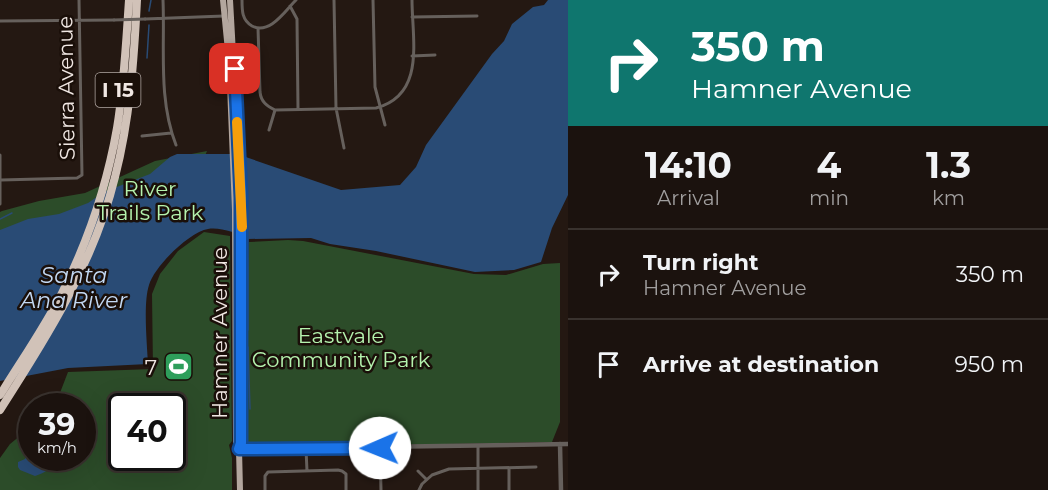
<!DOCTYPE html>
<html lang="en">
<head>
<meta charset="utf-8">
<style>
  :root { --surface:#1b120e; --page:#241b17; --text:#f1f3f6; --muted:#a09e9e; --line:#39322e }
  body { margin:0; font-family:Montserrat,sans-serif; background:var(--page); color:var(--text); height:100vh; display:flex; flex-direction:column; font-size:22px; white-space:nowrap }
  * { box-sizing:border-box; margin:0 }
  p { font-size:20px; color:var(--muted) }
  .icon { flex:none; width:33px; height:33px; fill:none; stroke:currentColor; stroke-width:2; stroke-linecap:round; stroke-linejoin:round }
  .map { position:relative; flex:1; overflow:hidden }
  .drawer { display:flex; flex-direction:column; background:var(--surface); width:480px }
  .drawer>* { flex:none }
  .hud { background:#0f766e; color:#fff; overflow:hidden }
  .speed { position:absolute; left:18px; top:393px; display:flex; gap:12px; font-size:30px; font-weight:700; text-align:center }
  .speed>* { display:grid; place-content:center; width:78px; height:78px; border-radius:50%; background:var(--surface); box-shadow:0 6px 24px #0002,0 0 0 2px var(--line); line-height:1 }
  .speed small { font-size:15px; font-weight:400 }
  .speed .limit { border:3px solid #111; border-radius:9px; background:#fff; color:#111 }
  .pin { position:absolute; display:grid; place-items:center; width:51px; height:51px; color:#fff; margin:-26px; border-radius:12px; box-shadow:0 3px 9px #0006 }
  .me { position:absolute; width:66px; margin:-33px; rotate:269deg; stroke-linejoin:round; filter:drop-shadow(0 0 4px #0008) }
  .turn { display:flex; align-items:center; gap:21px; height:126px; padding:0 24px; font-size:27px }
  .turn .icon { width:78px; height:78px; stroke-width:2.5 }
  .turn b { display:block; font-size:42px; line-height:51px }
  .eta { display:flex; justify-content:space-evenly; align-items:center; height:102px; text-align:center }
  .eta b { font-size:36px; font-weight:700; line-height:42px }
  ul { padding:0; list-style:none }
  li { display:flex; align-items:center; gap:18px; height:90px; padding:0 24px; border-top:2px solid var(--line) }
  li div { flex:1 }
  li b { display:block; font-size:22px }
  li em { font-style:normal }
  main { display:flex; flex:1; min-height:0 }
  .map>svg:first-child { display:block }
</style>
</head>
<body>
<main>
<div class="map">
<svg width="568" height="490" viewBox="0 0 568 490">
  <rect width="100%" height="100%" fill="#241812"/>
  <path fill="#2c4c29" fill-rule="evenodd" d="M207,151l-32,77 -175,13v-29l2,-1 37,-10 46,-8 70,-32z
    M204,232l26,4 2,205 -3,4 3,13v32h-232v-32l10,-14 21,-17 1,31h50v-52h-31l7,-8 10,-26 85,-3 -1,-75 8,-20 18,-23zM122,406h50v52h-50z
    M288,240l15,1 171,33 32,1 37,-11 17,-1v159l-8,20 -159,3 -9,-2 -135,1 -3,-5 -1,-93 4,-104z"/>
  <path fill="#294b75" d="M548,0h20v195l-16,33 -11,34 -27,8 -39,2 -99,-21 -46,-7 -19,-6 -63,1c-10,-6 -28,-12 -40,-10 -19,3 -54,38 -59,56 -6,18 -2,59 -1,79l-80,4 -68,13v-151l28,-11 31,-5 29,-11 16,-11 46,-18 20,-17 7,-3h60l104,36 59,-5 16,-18 10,-22 66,-91 12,-13 8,-17 21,-17 11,-2z
    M30,451l2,7h20c1,12 -7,14 -17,18l-15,-6 -2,-3v-5l7,-3 2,-5z"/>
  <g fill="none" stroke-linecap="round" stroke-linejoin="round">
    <path stroke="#294b75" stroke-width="1.5" d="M149,11l2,-11
      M147,58l2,-33
      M0,219l12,-6
      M248,330v-92
      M248,347l2,62"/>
    <path stroke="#66605c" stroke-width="3" d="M163,0c2,48 -5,99 13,145
      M242,0c0,11 0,20 10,26 18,9 33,-15 44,-26
      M334,0l2,108 8,40
      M373,0l2,87 10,38
      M290,6l7,13 1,90
      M412,17l65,-1
      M145,19l79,-3
      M0,21l114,-1
      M258,28l2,64c1,10 7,14 15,18l101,-2c50,-13 36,-69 36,-108
      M412,56l23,-1
      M269,130l6,-20
      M142,136l29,-3
      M0,155v49
      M1,180l76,-2 5,-3 -3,-175
      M478,446v44
      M380,448l1,42
      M306,449l1,22
      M509,468v22
      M418,471l8,8
      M265,490v-14l3,-4 70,-2 4,1 4,3v16
      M419,490l3,-6 10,-9 17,-6 87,-2"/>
    <path stroke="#66605c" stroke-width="4.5" d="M560,444l1,46
      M239,449l329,-5"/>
    <path stroke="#b3a69e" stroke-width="6" d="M223,0l6,61 6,149 1,233 3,6 1,41
      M230,0l11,198v245l-2,6"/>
    <path stroke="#d1c2b8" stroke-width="8" d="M0,395c21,-34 44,-67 62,-102 26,-52 45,-108 55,-165 7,-42 9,-85 12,-128
      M0,410c47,-73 94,-147 115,-233 15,-58 19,-117 22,-177"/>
    <path stroke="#66605c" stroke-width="3" d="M114,20l31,-1"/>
  </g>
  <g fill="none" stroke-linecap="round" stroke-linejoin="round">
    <defs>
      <path id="route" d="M235,69l6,129v245l-2,6 141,-1"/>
    </defs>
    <use href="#route" stroke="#114b97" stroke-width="15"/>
    <use href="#route" stroke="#1a73e8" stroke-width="10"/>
    <path stroke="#f59e0b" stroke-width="10" d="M237,122l5,105"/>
  </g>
  <defs>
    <symbol id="stadium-square" viewBox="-11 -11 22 22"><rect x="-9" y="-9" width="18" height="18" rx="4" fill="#2e9e5b" stroke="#1a0f09"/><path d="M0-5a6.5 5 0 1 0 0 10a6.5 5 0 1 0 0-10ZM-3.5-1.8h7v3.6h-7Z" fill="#fff"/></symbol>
  </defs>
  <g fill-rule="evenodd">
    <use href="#stadium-square" x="162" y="350" width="33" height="33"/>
  </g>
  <g text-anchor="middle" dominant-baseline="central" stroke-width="5" stroke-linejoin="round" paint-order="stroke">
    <rect fill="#1a0f09" stroke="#b0a6a2" stroke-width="1.5" x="95.5" y="73" width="45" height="34" rx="4.5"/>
    <g font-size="20" font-weight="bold" fill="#f0e7e3">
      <text x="118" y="90">I 15</text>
    </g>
    <g font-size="21" fill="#f0e7e3" stroke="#1a0f09">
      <text transform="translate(66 88) rotate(-91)">Sierra Avenue</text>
      <text transform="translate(219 333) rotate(-90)">Hamner Avenue</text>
    </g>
    <g font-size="21" fill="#b5f3ae" stroke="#1a0f09">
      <text x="150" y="188">River<tspan x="150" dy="24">Trails Park</tspan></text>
      <text x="341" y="335">Eastvale<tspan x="341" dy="24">Community Park</tspan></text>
    </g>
    <g font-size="21" fill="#f0e7e3" stroke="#1a0f09" text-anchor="end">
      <text x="157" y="367">7</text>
    </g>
    <g font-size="22" font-style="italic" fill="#c3d9f4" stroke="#1a0f09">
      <text x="74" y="275">Santa<tspan x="74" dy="25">Ana River</tspan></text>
    </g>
  </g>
</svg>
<div class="speed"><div>39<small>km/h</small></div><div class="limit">40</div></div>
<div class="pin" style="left:235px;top:69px;background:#d93025"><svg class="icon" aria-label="arrive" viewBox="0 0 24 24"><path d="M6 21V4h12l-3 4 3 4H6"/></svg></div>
<svg class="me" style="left:380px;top:448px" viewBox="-20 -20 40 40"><circle r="19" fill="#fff"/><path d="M0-13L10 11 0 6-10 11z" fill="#1a73e8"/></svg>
</div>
<section class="drawer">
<div class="hud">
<div class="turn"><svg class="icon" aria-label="right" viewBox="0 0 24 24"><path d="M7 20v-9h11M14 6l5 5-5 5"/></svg><div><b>350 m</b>Hamner Avenue</div></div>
</div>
<div class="eta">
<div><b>14:10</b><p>Arrival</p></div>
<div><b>4</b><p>min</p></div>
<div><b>1.3</b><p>km</p></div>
</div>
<ul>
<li><svg class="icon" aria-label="right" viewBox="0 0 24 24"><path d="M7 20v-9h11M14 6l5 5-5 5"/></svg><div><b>Turn right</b><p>Hamner Avenue</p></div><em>350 m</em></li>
<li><svg class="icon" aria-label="arrive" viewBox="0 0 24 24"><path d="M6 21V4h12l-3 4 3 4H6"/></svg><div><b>Arrive at destination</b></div><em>950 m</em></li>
</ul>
</section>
</main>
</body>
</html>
